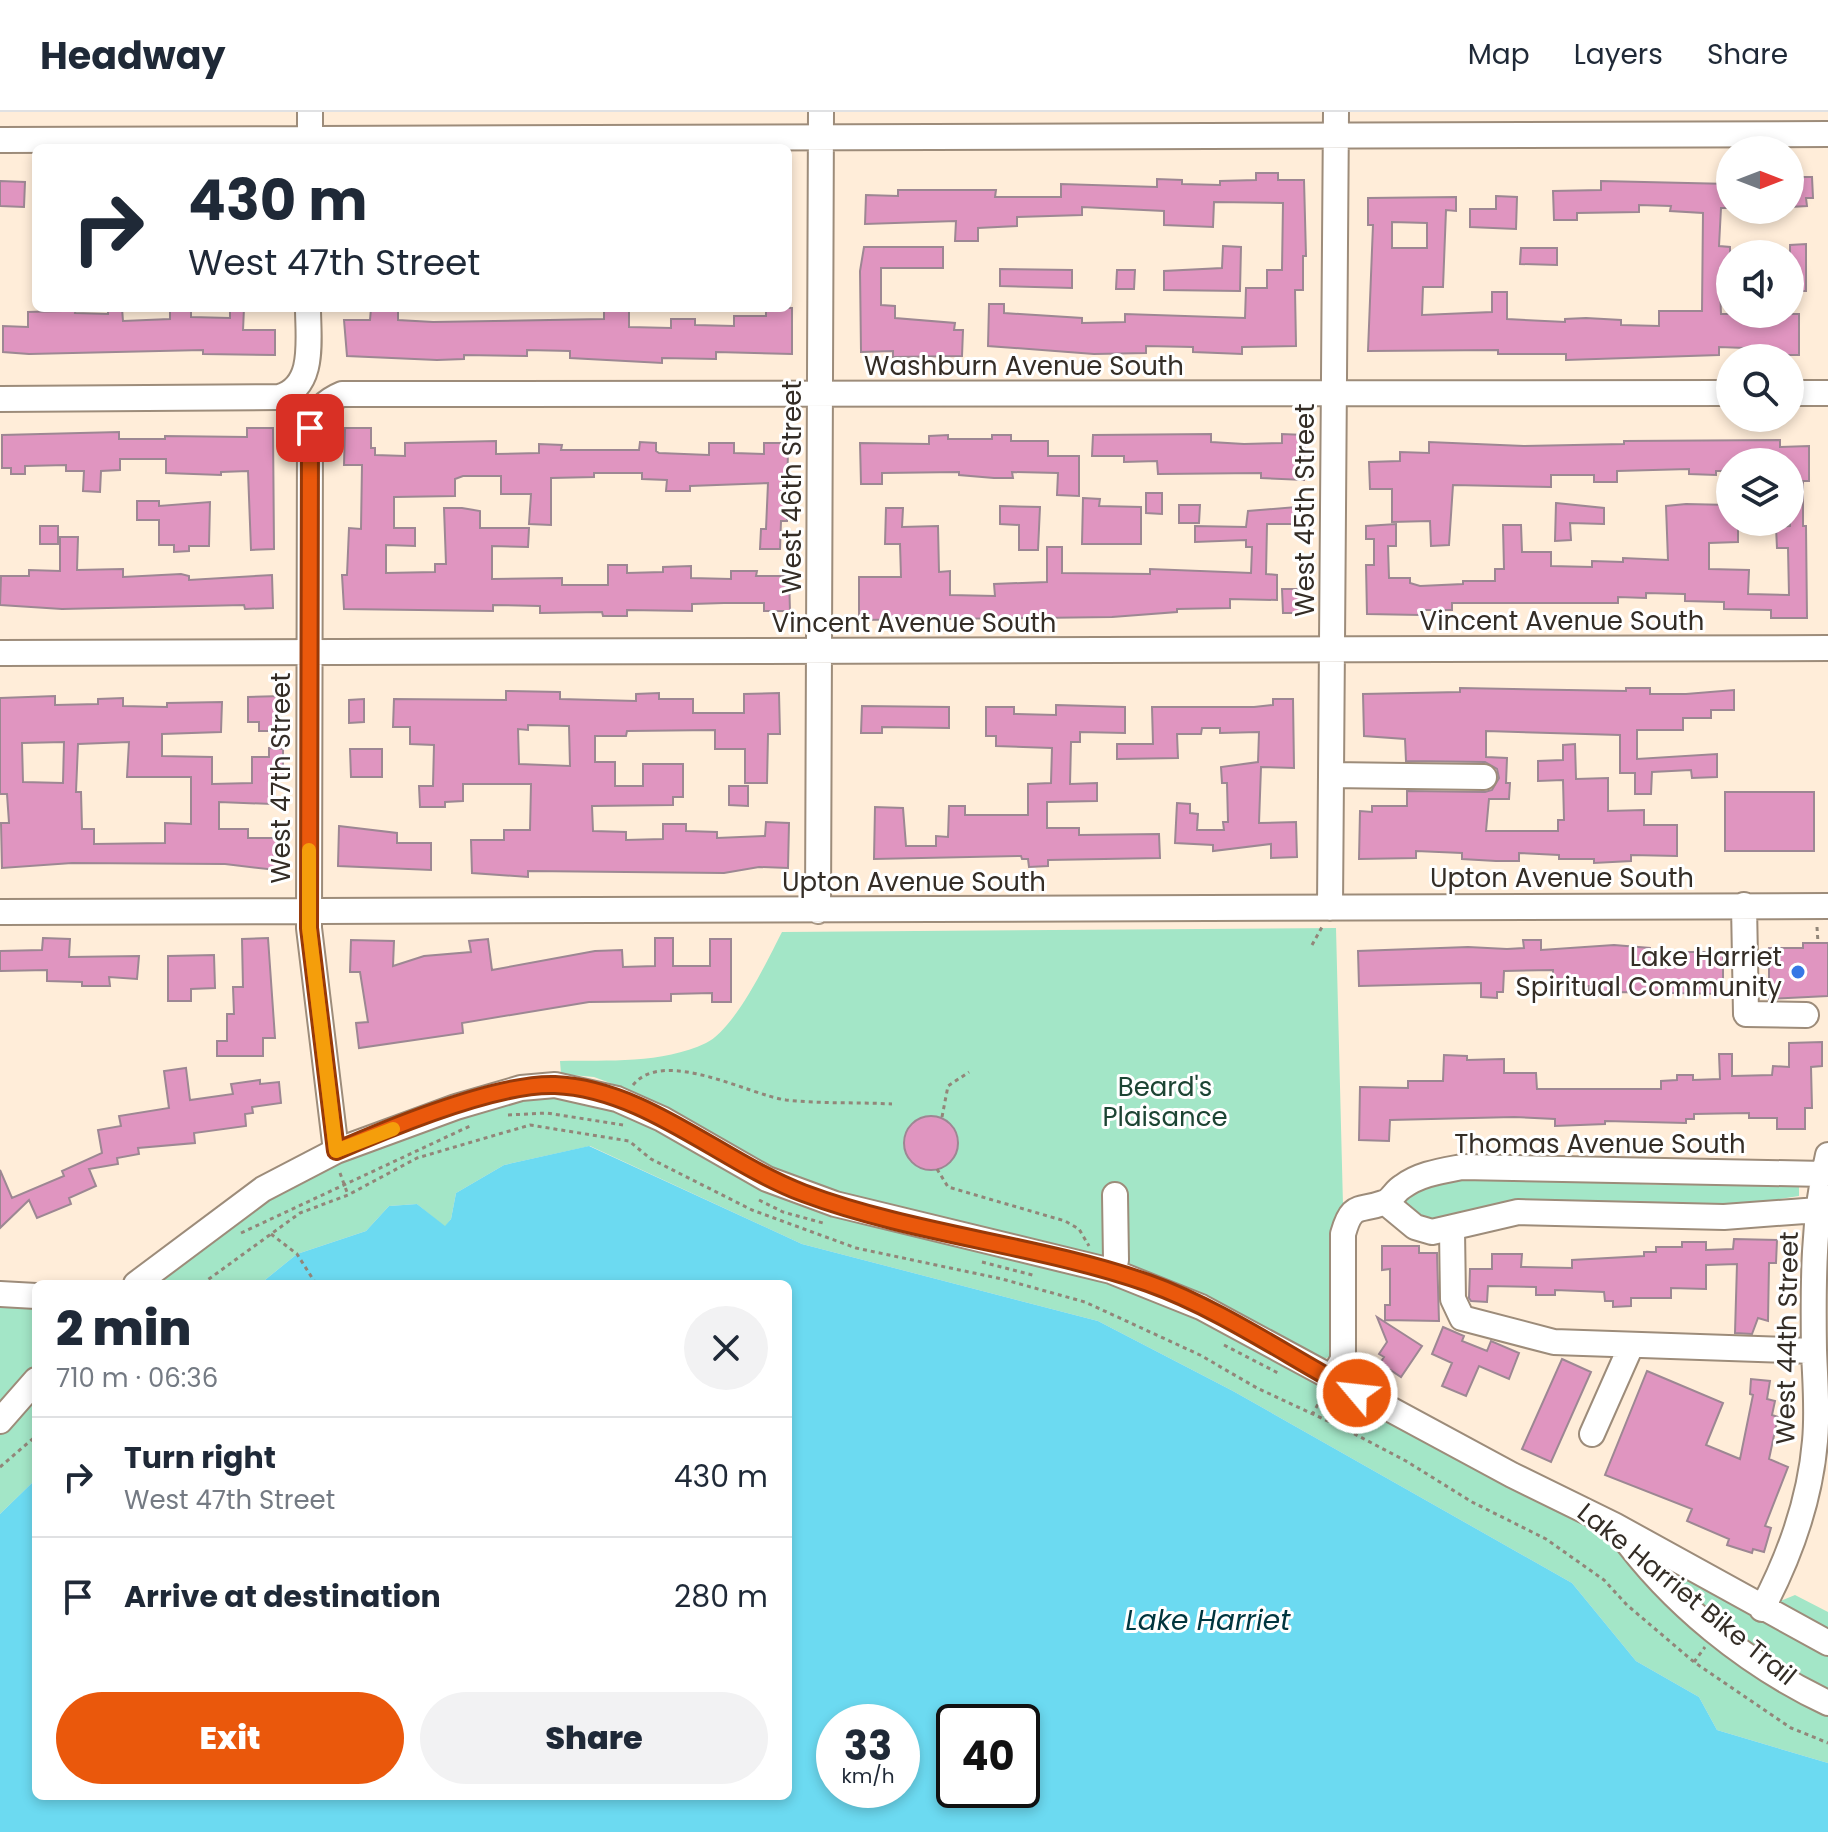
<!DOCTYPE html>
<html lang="en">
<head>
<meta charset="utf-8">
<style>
  :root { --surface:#fff; --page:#f2f2f3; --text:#1f2937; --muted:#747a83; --line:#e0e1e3; --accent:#ea580c }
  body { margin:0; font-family:Poppins,sans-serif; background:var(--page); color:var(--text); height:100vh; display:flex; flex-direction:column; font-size:30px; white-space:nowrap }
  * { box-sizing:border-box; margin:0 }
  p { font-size:26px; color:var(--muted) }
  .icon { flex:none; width:44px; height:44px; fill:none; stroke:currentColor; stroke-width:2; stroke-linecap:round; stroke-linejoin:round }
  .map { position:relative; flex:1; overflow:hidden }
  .sheet { position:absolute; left:32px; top:1168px; width:760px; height:520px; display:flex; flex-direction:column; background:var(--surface); border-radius:12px; box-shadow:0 4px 12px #0003 }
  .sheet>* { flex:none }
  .banner { position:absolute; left:32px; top:32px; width:760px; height:168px; border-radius:12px; box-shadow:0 4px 12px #0003; background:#fff; color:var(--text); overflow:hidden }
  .needle { width:52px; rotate:90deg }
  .tools { position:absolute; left:1716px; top:24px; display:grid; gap:16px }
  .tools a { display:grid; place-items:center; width:88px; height:88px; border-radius:50%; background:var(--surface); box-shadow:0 4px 12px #0003; font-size:40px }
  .speed { position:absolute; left:816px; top:1592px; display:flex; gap:16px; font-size:40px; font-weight:700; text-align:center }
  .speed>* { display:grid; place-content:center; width:104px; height:104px; border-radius:50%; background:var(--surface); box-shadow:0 4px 12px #0003; line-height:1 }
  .speed small { font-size:20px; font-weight:400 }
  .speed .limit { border:4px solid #111; border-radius:12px; background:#fff; color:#111 }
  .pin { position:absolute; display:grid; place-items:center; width:68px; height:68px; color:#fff; margin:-34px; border-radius:16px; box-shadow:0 4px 12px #0006 }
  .me { position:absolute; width:88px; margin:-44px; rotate:298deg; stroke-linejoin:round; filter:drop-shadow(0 0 6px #0008) }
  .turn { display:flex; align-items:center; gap:28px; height:168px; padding:0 24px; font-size:36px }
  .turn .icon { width:104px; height:104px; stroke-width:2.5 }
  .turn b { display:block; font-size:56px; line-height:68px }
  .round { display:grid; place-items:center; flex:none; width:84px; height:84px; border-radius:42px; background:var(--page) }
  .head { display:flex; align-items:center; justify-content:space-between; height:136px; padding:0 24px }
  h1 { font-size:48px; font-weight:800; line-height:60px }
  .action { display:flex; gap:16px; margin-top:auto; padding:16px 24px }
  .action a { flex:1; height:92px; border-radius:48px; background:var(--accent); color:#fff; font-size:32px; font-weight:800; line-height:92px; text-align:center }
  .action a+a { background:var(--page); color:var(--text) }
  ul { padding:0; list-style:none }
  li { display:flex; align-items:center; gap:24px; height:120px; padding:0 24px; border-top:2px solid var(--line) }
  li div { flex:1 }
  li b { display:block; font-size:30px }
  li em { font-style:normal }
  header { display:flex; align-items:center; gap:48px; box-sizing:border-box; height:112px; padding:0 40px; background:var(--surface); border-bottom:2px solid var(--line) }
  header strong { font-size:38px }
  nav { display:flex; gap:44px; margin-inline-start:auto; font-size:28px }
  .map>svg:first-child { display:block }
</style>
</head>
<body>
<header>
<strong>Headway</strong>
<nav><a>Map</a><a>Layers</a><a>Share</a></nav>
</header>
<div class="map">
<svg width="1828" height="1720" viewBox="0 0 1828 1720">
  <rect width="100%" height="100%" fill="#ffedd9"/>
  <path fill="#a3e6c7" d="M1336,816l7,277 -9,25 -2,121 -3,6 -12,4 -114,-60 -326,-93 -104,-39 -70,-42 -82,-40 -27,-10 -33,-3 -1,-13c48,-1 102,3 146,-18 29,-14 61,-82 76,-111z
    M588,978l163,80 360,101 650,338 34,-14 33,17v151l-111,-33 -18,-33 -63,-36 -64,-78 -339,-192 -135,-70 -296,-77 -212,-98 -86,19 -48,28 -5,26 -6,8 -28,-23 -28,2 -23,25 -69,23 -37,30h-104l62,-50 116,-75 189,-64z
    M1494,1065l167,8 138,-5v16l-50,8 -323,17 -21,-17c8,-26 67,-26 89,-27z
    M0,1195h36v172l-36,35z"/>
  <path fill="#6cdaf1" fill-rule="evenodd" d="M589,1034l213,98 296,77 135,70 339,192 64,78 63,36 18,33 111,33v69h-1828v-318l36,-35v317h752v-512h-528l37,-30 69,-23 23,-25 28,-2 28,22 6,-7 5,-26 48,-28zM834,1610h68v68h-68zM954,1610h68v68h-68z"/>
  <path fill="#e095c0" stroke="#9d8793" stroke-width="2" fill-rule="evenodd" d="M1256,61h22v7h26l2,76h-3v34h-8l1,56 -54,1v7l-49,-2v-5l-47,-1v7l-52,1 -106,-8 1,-42h15v9l78,5v5l43,-1v-8l120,4 1,-30h21v-18h15l1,-67 -69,-1 -1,25 -49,-2v-14l-82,-4v8l-65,2v9l-39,2v13h-23l1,-20 -91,3 1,-29 32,1v-6h98l-1,7h66v-13l96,3v-8l25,1v4l38,1v-4l36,-1z
    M1790,65h22l1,21h-7l1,8 -17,1z
    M0,69l25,1 -1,25 -24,-1z
    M1601,69l129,3v24h-9l-2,38 11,1v41h-10l1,26h78v41h-26v-6l-54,-2v8l-153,5v-6h-68v-4l-130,1 5,-126h-5v-27l88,-1v14l-10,-1 -3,77h-20l-1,28 70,-3v-20h15v27l58,3v-3l21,-1 35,2v5l38,1v-15h43l1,-98 -33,-2 1,-5 -32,-1v7l-62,1v7h-23l-1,-29 48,-1zM1392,110l35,1v25h-35z
    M1496,84l21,1 -1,32 -46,-2v-18h26z
    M1806,132v47h-16v-46z
    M1223,134l18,1 -1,44 -76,-1v-19l58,-3z
    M864,135h79v21h-62v37l14,1v12l60,5 -1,7h9l-1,26 -69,1v-6l-32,1 -1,-81z
    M1521,136h36v17l-37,-1z
    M1000,157l72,1v18l-72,-2z
    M1117,158h18l-1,19h-18z
    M62,196h14l-1,5 33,1v-6h14l1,13 47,-2v-10h21v8l39,1v-10h14l-1,22h32v25l-72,-1v-4l-174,4 -26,-2v-26l25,1v-15l34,-1z
    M371,196h27v12l35,2 171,-3v-11h25v19l42,1v-9h24v6l39,1v-10h32v-8h26v46l-76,-2v7l-54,-1v5l-92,-5v-7l-43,-1v6l-63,-1v4l-27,1 -90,-4 -3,-36h26z
    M247,316h26l1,121 -23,1 -3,-79 -27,1v3l-55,-2v-14h-46v11l-19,1 -1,21 -17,-1 1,-20h-18v-6l-41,1v8h-14v-6h-9v-33l117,-3v7h46v-3l82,1z
    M345,316h26v20h4v7l30,1v-13l91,-2v13l43,-1v-9l23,1 -1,5h78l1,-8 16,1v8l3,2 50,2v-12h25v10l30,1v-11h24l-1,78h-6l-1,28h-20l1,-20h5l2,-46 -78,3v5h-24l1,-11 -25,-1v-6h-48v4l-43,1v47l-22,-1 2,-30h-30v-18h-38l-8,3v17l-61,1v31h21v18l-29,-1v28l49,-1v-8h11l-2,-56h18l18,3v17h49l-1,19 -36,-1v33l70,-1v7h46v-20h19v8l36,-1v-5l28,-1v12l40,1v-8h26l-1,5h33l1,35h-26v-8h-40l-32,1v7l-65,-1v6h-24l-1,-4 -62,1v-7l-47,-1v6l-149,-2 -2,-34h5l2,-47 12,1 1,-64h-18z
    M1211,322v8l33,2 38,-1v-9l23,1 -1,45 -43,-2v-5l-103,1 -1,-13 -33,1v-6h-32l1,-21z
    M948,323v4h44v-4h19v6h37v15h31v40l-22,-1 1,-22 -46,-1 1,6h-19l-35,-3v-3l-77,1v11h-21l-1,-41 69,1v-8z
    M1780,328v7l29,-1v35h-6v45h3l1,92h-36v-8l-47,-1v-7l-39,-1v-7l-39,-1v5l-28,-1v6h-166v7h-32v5l-53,-1 -1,-49h8v-26h-8v-13l30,-2v22h-8l1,32h21v5l10,3 43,-2v-3h32v-12h9l-1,-44h18l1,27h29v14l41,1v-6l31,1v-4l45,2 -2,-54 20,-2 44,1v17h8v20l-29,1v26l40,1 -1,24 41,1 -1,-47h-11l-1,-21 14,-1v-64h-60v9h-14v4l-27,-1v-5l-72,2v11h-23v-7h-43v12l-98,-2 -4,60 -18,1 -1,-25 -38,1v-33h-22l-1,-27 31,-1v-9l29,1v-11l95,4 100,-2v-3z
    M1146,381h16v21l-16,-1z
    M1083,386l17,1 -1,7 42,1v37h-59z
    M137,389h22v5l51,-4 -1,44h-20v5l-15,1v-7h-15v-25h-22z
    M1556,391l48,5v16l-34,-1 1,17 -16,1z
    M1179,393h21l-1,18h-20z
    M1000,394l40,1 -2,43h-19v-25l-19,-1z
    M1296,395v17h-29l-1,50 11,1v25l-47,-1v9l-53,1v3l-65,5 -253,3v-43h42l-1,-33h-15l1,-36h17l-1,19 36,-1 1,46 11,-1v24l45,1 -1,-12 53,-2v-35h15v26l88,1v-5l101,4 1,-26h-6v-7l-51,2v-16l51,1 2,-16z
    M40,414h18v18h-18z
    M60,425h18l-1,33 46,-1v8l58,-3 8,2v4l83,-5 1,33 -28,1 -1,-4 -182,4 -62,-4 1,-29h28v-6l31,1z
    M1282,477h23l1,24h-23z
    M1460,576l166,3v-3h24v6h36l48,-4v20h-23v8h-28v12h-46v29l80,-5v23l-25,1 -1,-8 -39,2 -1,22h-16v-21h-15v-38l-134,-4v26l21,1 -1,25h4l-1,16h-20l-3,32h72v-11h6l-1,-40 -25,1v-20l25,-1v-15l12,-1 1,35 32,-1v33l36,-1v15h33v31l-46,-1v6l-37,2v-4h-35v-4l-40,-2v8h-23l-34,-2v-6l-46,-2v7l-57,1 1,-48 12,1v-6h35v-15l78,1 7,-2 7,-12 -2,-9 -12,-7 -79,-1 -1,-22 -41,-3 -1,-42 97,-2z
    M506,579l54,1v7l76,2v-7l23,-1v6h34v14h51v-19l35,-1 1,41h-12l-1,49h-22v-34h-30v-19l-88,1 -1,5h-31v26h20v24h28v-22h40v33h-10v8l-81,1 1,25 33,1v8l37,-1v-15h23v7l31,1v6l48,-2 1,-14 23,1 -1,45 -29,-1 -35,6 -196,-2v6l-56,-4 -1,-33h33v-10h26l1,-46h-68v17l-18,1v5h-25l-1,-21h14l1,-41 -24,-1v-17h-17l1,-28 112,1zM528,613l41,1 1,40 -51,-2 -1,-35 10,1z
    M55,584v9l43,-1v-5l25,-1v8l44,1v-4l55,-1 -1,30 -59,2v22l50,1v27l40,-1v-26h17v-9l14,1v28h-11v27l-53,-2v27h29v9h28v32l-51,-6 -153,-1 -70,5 -1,-45h8l-2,-29h-7v-96zM64,630l-1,41 -40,-1 -1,-39zM129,630l-2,35h64v47l-26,-1v20l-71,1v-15h-12l-1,-37h-5l2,-48z
    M282,584l-3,35h-20v-9h-11v-25z
    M364,587v23l-15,1v-23z
    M1273,587h20l1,69 -33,-1 -2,56 37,-1 1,35 -26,1v-14l-58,7v-6l-38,-2 2,-40 13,1v9l8,1 -1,16h27l-1,-8h5l-1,-39h-5l-1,-16 37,-5 1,-30 -39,1v-5h-18l-1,6h-24l1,24 -61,1v-15h36l-1,-37h102l19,-2z
    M1056,593l69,2v26l-45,-1v10h-9l-1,42 27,-1v18l-50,1v26h32v7l80,-1 1,24 -112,2v6l-19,1 -1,-8h-6l-1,-3 -147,3 1,-52 28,1 3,38h30v-10l12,1 1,-31h16v9h63v-31l23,-1 1,-35 -56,-2v-10h-10v-29h28v7l42,1z
    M862,594l87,1v21l-67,-1v6h-21z
    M350,637h32v28h-31z
    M729,674h19v20l-19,-1z
    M1725,680h89v59h-89z
    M339,714l58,7v10h34v27l-93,-4z
    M43,826l27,1 -1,18 70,-1 -2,23 -28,-2 1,9h-28v-4l-35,-1v-11l-47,1v-20l42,-1z
    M268,826l7,100h-12v18h-46v-15h10v-27h7l-1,-27h10l-1,-48z
    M655,826h18v28h37v-27h21v63h-19v-9l-41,1v7l-82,1 -127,21 1,10 -104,15 -3,-25 12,-1 -8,-50h-10l1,-32 43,1 -1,25 31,-10 47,-4 -2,-11 19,-2 4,31 103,-19 27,-1 1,17 32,-1z
    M1523,828h18v10l73,-5 36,3v4h73v42l-108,-2v4h-26v-10h-36v-16l-49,1 -1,21h-6v6l-16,-1v-14l-122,3 -1,-35 110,-4 39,2 17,-1z
    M1803,831h25v53l-59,3v-51h34z
    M214,843l1,33 -24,1v12h-23v-45z
    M1822,930v24l-11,1 1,41h-7v21h-28v-11h-28v-5l-55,1v5h-8v4l-81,-2v3l-50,2v-7l-41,-2 -124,3 -1,21 -30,-1 1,-53 48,1v-7h35l1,-26 23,1v4l37,-1v14h32l1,16h124v-8l16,-1v-5h16v5l27,-1 -1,-25h13v22l40,-1 1,-9 16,1v-24z
    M186,956l4,32 43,-6 -2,-10 29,-4v4l19,-2 2,21 -29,4 1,6 -8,1 1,12 -52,7 1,10 -57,5 1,6 -22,4 1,6 -29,5 7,17 -27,12 2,6 -34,14 -8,-18 -29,28v-58l12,28 52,-22 -2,-5 40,-18 -4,-23 23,-4 -2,-10 50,-8 -5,-37z
    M904 1031a27 27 0 1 1 54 0a27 27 0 1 1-54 0Z
    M1734,1127l43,1 -1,23h-7l-1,58 -10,-3 -6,16 -17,-1 2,-69 -31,1v24l-35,-1v10h-40v8l-18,1v-6h-8l-1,-9 -49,-2v5h-19v-8l-48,-1 -1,16 -16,-1 -2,-3 1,-29h22v-15h30l-1,13 51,1v-8l72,-4v-4h12v-5h26v-5h24v8l27,-1z
    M1382,1134h37v7h18l2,68 -54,-1v-15h5v-36l-8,1z
    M1377,1205l45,29 -21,31 -21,-14 4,-6 -5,-3 8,-12z
    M1443,1215l21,9 -2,5 25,10 4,-10 28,12 -10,26 -30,-13 -13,30 -24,-10 10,-23 -20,-9z
    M1562,1247l29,13 -40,90 -29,-13z
    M1647,1259l76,32 -17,42 34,14 13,-64 -3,-1 1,-15 19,2 -3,18 8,2 -3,14 6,2 -9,42 19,8 -23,59 6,2 -7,24 -11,-3 -1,4 -25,-8 2,-6 -42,-18 5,-12 -87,-34z"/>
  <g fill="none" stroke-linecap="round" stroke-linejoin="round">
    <defs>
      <path id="minor" d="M0,28l1828,-6
        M310,36v-36
        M1790,281h38
        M0,287l279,-2c37,-10 29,-58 29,-89
        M0,541l1828,-5
        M1331,663l153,2
        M1744,793l2,109 60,1
        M1330,796l6,-796
        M818,799l3,-799
        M0,800l1828,-6
        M336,1039l-27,-223 1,-500c6,-17 15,-27 32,-34l1388,-1
        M1386,1091l29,24 17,5 86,-20 206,5 94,-7
        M1452,1118l1,69 9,19 92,24 260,9
        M1111,1159l5,-11 -1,-65
        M136,1172l127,-95 73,-38 120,-44 65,-19 34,-3 62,14 45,20 105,60 68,25 276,67 90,36 311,168 102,50 214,118
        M0,1182l36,2
        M1331,1267l12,-19v-126c9,-32 15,-22 40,-31 8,-2 12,-12 19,-16 17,-13 39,-16 60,-20l362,7
        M0,1309l36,-41
        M1592,1322l39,-88
        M1619,1419c52,72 128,134 209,172
        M1762,1497c28,-53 48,-108 53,-168 3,-31 0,-61 -1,-91 -1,-65 -1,-132 14,-195"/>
    </defs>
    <use href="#minor" stroke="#9d8c7a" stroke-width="28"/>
    <path stroke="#928679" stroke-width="3" stroke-dasharray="4 4" stroke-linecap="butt" d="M1817,815l1,16
      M1312,833l10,-18
      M633,973c31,-38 116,10 153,15 35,4 71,2 106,4
      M508,1003l39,-2 76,12
      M942,1005l6,-31 21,-14
      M937,1057l11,18 117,34 14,8 10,17
      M340,1061l8,22
      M759,1088l24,12 40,11
      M241,1121l229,-107
      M271,1122l26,20 19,30
      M982,1150l54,14
      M202,1172l98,-71 48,-18 69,-37 113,-33 99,16 22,18 101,51 104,38 146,31 83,23 115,53 57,33 90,42 59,31 66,41 74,37 58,41 23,25 67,57 97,66 37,15
      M1224,1233l54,28
      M1312,1303l10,-18
      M0,1355l36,-31
      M1694,1550l11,-15"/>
    <use href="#minor" stroke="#fff" stroke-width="24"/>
  </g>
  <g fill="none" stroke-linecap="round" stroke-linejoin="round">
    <defs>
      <path id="route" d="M310,316l-1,500 27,223c55,-24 160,-68 219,-66 91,4 166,77 248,108 112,42 233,51 345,90 73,26 141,74 209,110"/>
    </defs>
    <use href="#route" stroke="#983908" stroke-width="20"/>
    <use href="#route" stroke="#ea580c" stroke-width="14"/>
    <path stroke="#f59e0b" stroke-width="14" d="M309,738v78l27,223 57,-22"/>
  </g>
  <circle fill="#3677e5" stroke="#fff" stroke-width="3" cx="1798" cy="860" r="8"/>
  <g text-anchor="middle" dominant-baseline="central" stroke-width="6" stroke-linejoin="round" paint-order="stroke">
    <g font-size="26" fill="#342d26" stroke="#fff">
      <text x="1024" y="254">Washburn Avenue South</text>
      <text transform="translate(792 375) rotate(-90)">West 46th Street</text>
      <text transform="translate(1305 398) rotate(-90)">West 45th Street</text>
      <text x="1562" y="509">Vincent Avenue South</text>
      <text x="914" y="511">Vincent Avenue South</text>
      <text transform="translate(281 666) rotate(-90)">West 47th Street</text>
      <text x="1562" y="766">Upton Avenue South</text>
      <text x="914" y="770">Upton Avenue South</text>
      <text x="1600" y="1032">Thomas Avenue South</text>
      <text transform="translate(1787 1226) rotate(-89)">West 44th Street</text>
      <text transform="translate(1687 1482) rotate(39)">Lake Harriet Bike Trail</text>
    </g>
    <g font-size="26" fill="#342d26" stroke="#fff" text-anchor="end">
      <text x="1782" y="845">Lake Harriet<tspan x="1782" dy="30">Spiritual Community</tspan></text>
    </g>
    <g font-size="26" fill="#1c4433" stroke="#fff">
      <text x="1165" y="975">Beard's<tspan x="1165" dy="30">Plaisance</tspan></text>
    </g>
    <g font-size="28" font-style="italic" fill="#00353e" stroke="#fff">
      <text x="1208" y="1508">Lake Harriet</text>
    </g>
  </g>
</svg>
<div class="tools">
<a><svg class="needle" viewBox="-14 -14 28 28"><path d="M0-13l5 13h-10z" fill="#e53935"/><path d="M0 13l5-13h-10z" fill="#747a83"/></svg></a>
<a><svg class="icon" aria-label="sound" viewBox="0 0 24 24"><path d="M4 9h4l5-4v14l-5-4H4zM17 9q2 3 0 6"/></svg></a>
<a><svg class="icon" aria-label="search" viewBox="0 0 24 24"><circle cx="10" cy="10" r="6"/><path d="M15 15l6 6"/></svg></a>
<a><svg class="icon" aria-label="layers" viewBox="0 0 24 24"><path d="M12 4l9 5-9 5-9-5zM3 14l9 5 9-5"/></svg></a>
</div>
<div class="speed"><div>33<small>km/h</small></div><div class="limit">40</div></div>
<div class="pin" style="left:310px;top:316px;background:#d93025"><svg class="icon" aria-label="arrive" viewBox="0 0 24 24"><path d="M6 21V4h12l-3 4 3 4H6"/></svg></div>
<svg class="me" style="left:1357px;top:1281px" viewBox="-20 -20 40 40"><circle r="17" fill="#ea580c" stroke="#fff" stroke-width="3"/><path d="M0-11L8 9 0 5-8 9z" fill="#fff"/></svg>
<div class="banner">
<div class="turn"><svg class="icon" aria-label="right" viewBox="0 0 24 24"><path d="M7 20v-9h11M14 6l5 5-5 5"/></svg><div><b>430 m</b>West 47th Street</div></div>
</div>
<section class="sheet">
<div class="head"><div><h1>2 min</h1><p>710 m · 06:36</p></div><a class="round"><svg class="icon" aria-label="close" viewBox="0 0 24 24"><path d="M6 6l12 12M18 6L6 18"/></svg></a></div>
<ul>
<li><svg class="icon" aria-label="right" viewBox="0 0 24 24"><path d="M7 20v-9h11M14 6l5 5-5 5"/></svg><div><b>Turn right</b><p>West 47th Street</p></div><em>430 m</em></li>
<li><svg class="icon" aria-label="arrive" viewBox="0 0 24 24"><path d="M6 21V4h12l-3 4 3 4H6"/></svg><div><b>Arrive at destination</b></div><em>280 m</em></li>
</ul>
<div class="action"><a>Exit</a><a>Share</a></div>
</section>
</div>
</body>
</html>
